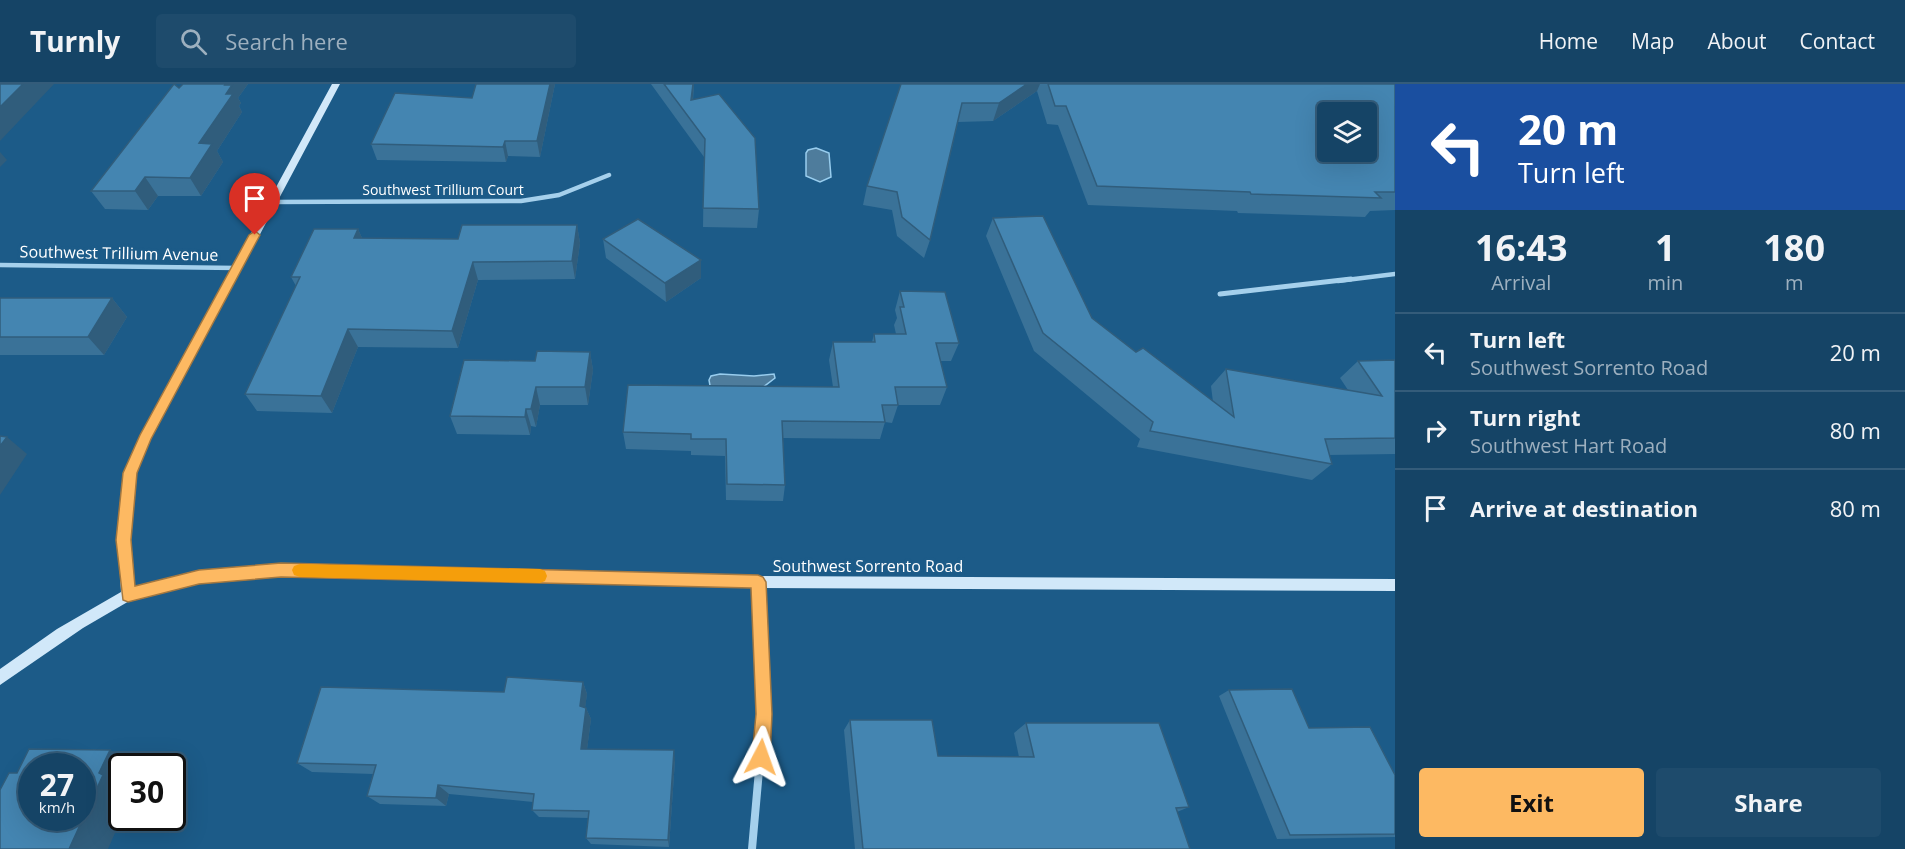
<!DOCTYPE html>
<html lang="en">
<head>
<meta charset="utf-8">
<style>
  :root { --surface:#154466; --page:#1e4b6c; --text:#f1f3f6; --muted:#9db0bf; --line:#345c7a; --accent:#fdb962 }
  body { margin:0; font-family:"Open Sans",sans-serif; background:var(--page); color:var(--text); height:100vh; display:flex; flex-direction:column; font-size:22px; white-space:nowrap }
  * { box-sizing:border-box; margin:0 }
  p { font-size:20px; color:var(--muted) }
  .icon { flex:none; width:33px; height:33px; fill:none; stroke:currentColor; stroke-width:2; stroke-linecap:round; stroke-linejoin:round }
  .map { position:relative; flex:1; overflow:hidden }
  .side { display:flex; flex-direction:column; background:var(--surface); width:510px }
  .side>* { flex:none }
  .banner { background:#1a4fa0; color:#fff; overflow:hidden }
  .buttons { position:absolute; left:1317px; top:18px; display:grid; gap:12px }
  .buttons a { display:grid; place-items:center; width:60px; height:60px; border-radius:6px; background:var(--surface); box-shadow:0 6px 24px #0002,0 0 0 2px var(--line); font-size:30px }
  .speed { position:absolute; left:18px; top:669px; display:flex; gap:12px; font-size:30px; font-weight:700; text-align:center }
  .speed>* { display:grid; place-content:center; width:78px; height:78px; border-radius:50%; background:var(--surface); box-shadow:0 6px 24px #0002,0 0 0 2px var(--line); line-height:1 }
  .speed small { font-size:15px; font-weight:400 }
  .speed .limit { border:3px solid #111; border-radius:9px; background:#fff; color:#111 }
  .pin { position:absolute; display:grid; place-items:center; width:51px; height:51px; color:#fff; margin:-62px -26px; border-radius:50% 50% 50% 0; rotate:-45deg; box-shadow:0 0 6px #0007 }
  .pin .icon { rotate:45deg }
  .me { position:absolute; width:66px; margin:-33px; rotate:4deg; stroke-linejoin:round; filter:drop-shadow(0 0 4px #0008) }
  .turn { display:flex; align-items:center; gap:21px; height:126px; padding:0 24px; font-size:27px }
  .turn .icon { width:78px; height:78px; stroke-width:2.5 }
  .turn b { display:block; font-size:42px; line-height:51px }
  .eta { display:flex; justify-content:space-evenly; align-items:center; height:102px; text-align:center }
  .eta b { font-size:36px; font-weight:700; line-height:42px }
  .action { display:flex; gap:12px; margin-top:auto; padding:12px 24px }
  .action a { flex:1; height:69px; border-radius:6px; background:var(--accent); color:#111; font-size:24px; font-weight:700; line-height:69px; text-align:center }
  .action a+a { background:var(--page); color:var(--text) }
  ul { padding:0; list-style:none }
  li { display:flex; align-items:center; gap:18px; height:78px; padding:0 24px; border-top:2px solid var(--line) }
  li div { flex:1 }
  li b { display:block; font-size:22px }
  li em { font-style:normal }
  header { display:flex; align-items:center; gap:36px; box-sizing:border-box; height:84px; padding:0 30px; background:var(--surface); border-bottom:2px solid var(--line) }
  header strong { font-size:28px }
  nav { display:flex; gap:33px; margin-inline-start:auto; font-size:21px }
  .search { width:420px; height:54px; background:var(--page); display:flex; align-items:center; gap:15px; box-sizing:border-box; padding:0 21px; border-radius:6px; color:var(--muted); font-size:22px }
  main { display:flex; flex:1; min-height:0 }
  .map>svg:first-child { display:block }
</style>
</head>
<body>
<header>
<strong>Turnly</strong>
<div class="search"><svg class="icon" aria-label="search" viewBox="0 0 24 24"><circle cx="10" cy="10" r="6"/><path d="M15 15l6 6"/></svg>Search here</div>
<nav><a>Home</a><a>Map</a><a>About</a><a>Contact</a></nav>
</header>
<main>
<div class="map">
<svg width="1395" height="765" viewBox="0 0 1395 765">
  <rect width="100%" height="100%" fill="#1c5b88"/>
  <path fill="#4e7c9c" stroke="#98cdee" stroke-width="1.5" d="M816,64l13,5 2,24 -11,5 -14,-6v-23l2,-3z
    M720,290l34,2 20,-2 1,4 -17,13h-47l-2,-11 2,-4z"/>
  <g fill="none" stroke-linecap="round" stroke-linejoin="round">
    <path stroke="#a5d0ec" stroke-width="4.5" d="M272,118l249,-1 38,-6 50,-20
      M0,181l237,3
      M1338,197l57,-7"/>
    <path stroke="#a5d0ec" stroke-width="5" d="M1220,210l131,-15"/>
    <path stroke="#a5d0ec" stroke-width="8" d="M752,765l12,-135 -6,-132"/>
    <path fill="#d1e8f9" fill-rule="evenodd" d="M332,0h8l-189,355 -15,34 -4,28 -2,39 4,47 65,-16 82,-7 477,12 637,3v12l-637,-3 -477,-12 -82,7 -68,17 -48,28 -83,57v-16l57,-40 64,-37 -3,-52 2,-39 4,-28 17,-37z"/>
  </g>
  <path fill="#3a7298" d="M183,0h65l-10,14 3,5 -2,3 3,6 -25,39 6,11 -22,34h-43l-10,14 -43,-1 -14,-18z
    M555,0l-15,73 -32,-1 -2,6 -129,-2 -6,-16 101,-46z
    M651,0h43l-1,16 66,109 -2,19 -54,-1 1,-70z
    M901,0h494v126l-25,1 -5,6 -127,-4 -1,-2 -149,-6 -30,-80 -11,-1 -10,-33 -44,30 -35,1 -28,118 -6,18 -27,-22 -5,-26 -29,-5 4,-19z
    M993,134l99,100 44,34 77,50 -2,-16 15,-17 122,21 -8,-12 18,-17 37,-1v94l-66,1 3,9 -20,16 -175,-33 3,-8 -106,-88 -48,-115z
    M577,141l3,18 -5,36 -97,1 -20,68 -100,-1 -26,66 -75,-2 -12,-17 51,-108 -5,-9 67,-48 4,9 96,1z
    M603,155l98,21v18l-35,24 -60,-44z
    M900,207l59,52 -8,18h-11l7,26 -7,18h-42l-6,18 -7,-1 -5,17 -97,-1 2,47 -2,16 -57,-1 -1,-44 -34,-1v-4l-65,-2 -3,-17 210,-45 -4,-27 4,-18h39l2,-8h22l-2,-9 3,-7 -2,-8z
    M0,214h112l15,19 -23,38h-104z
    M590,268l3,18 -5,35h-48l-4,22 -5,-1 -1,9 -73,-1 -7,-18 85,-55z
    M583,598l4,12 -2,13 1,1 5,11 -4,30 88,11 -6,87 -78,-3 -5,-6 2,-20 -49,-1 -7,-7 1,-8 -84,-8 -3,12 -66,-2 -13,-8 6,-22 -61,-2 -15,-9 207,-71z
    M1229,606l80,38 86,47v62l-118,2 -58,-143z
    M850,636l88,36 81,1 -5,-24 12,-10 163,84 -12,5 13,37h-335l-11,-119z"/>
  <path fill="#305d7c" d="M23,0h31l-54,57v-34z
    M226,0h22l-10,14 3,5 -2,3 3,6 -25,39 6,11 -22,34 -11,-18 9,-35 27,-49z
    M550,0h5l-15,73 -3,-16z
    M693,0h1l-3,35v-19z
    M1027,0h13l-3,7 -44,30 6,-18z
    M505,57l3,15 -2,6 -3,-15z
    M0,68l7,8 -7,7z
    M145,93l13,19 -10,14 -13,-19z
    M577,141l3,18 -5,36 -3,-18z
    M358,145l8,18 -12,-9z
    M701,176v18l-35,24 -1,-19z
    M473,178l5,18 -20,68 -6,-17z
    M112,214l15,19 -23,38 -16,-18z
    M348,245l10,18 -26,66 -11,-17z
    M590,268l3,18 -5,35 -3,-18z
    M536,303l4,18 -4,22 -5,-18z
    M526,325l5,17 -1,9 -5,-18z
    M7,353l20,17 -27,41v-49z
    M583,598l4,12 -3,23 -4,-11z
    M586,624l5,11 -5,39 -5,-9z
    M110,666l30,13 -1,3h-17v51l-14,32h-39l30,-76z
    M674,666l1,10 -6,87 -1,-7z
    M438,701l11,9 -3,12 -10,-8z"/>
  <path fill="#4485b1" stroke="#305d7c" stroke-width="1.5" fill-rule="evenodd" d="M0,0h23l-23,23z
    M174,0l5,4 4,-4h43l-1,1h7l-6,9h7l-34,49 13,1 -22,34 -45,-1 -10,14h-44z
    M476,0h74l-13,57h-32l-2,6 -132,-3 24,-51 77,5z
    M664,0h29l-2,16 28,-6 36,44 4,71 -56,-1 2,-69z
    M901,0h126l-28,19h-37l-32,137 -28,-23 -5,-25 -30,-6z
    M1048,0h347v108h-20l6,6 -130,-4 -1,-2 -153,-6 -31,-80h-11zM1328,28h38v40h-38z
    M1043,132l49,102 44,34 7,-4 91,69 -8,-48 156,27 -24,-35 37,-1v78l-70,1 7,25 -182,-33 3,-9 -110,-89 -50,-115z
    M638,135l63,41 -36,23 -62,-44z
    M462,141h115l-5,36 -99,1 -21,69 -104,-2 -27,67 -76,-2 55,-117h-9l23,-48h44l-4,9 104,1z
    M900,207l45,1 14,51h-23l11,44h-52l3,18h-16l3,17 -103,-1 3,64 -58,-1 -1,-45h-35v-5l-68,-2 5,-47 211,2 -6,-45h42l-1,-8h32l-6,-27h4z
    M0,214h112l-24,39h-88z
    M537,267l53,1 -5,35h-49l-5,22h-5l-1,8 -75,-1 14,-56 71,1z
    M0,352l7,1 -7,9z
    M507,593l76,5 -3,24 6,2 -5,41 93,1 -6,90 -82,-2 3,-27 -57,-1 2,-16 -96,-9 -2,13 -69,-2 9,-31 -79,-2 24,-76 183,5z
    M1292,605l17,39 61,-1 25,48v59l-105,1 -61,-145z
    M850,636h82l6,36 96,1 -8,-34h133l30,84 -13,1 14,41h-327z
    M29,665l81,1 -11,23 4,2 -34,74h-69v-59l9,-17h8zM32,682h50v52h-50z"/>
  <path fill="#fdb962" stroke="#a47840" stroke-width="1.5" d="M255,147l5,4 -109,204 -14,34 -6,67 4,46 64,-16 82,-7 477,12 5,2 3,5 6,132 -2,43 -3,6 -6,3 -6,-3 -3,-6 4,-43 -5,-126 -470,-11 -82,7 -71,18 -5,-2 -7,-60 7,-67 17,-38 109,-200z"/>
  <path fill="#f59e0b" d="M300,480l240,5 5,2 2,5 -2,5 -5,2 -240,-6 -6,-2 -2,-5 2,-4z"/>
  <g text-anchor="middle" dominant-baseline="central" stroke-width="6" stroke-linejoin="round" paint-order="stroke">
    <g font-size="14" fill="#fff" stroke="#1c5b88">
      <text x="443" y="105">Southwest Trillium Court</text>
    </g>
    <g font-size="16" fill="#fff" stroke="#1c5b88">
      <text transform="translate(119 169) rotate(1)">Southwest Trillium Avenue</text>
      <text x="868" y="482">Southwest Sorrento Road</text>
    </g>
  </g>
</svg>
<div class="buttons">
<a><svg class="icon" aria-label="layers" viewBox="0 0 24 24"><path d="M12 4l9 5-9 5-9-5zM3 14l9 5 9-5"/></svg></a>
</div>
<div class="speed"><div>27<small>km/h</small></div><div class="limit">30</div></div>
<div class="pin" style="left:255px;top:151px;background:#d93025"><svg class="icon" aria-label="arrive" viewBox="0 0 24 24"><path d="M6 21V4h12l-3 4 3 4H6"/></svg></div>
<svg class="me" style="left:761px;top:673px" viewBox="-20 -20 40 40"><path d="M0-17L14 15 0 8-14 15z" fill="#fdb962" stroke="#fff" stroke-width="4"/></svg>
</div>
<section class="side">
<div class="banner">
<div class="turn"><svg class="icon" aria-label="left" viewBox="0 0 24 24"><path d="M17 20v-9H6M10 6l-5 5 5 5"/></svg><div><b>20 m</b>Turn left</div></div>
</div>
<div class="eta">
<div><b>16:43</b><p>Arrival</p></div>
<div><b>1</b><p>min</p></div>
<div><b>180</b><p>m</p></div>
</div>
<ul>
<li><svg class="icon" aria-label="left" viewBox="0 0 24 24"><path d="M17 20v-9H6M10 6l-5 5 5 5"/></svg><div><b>Turn left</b><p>Southwest Sorrento Road</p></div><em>20 m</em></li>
<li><svg class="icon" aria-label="right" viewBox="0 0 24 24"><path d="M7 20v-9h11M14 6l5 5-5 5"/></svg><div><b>Turn right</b><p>Southwest Hart Road</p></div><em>80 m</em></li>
<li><svg class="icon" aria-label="arrive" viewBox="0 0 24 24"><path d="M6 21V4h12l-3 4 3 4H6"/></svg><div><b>Arrive at destination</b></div><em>80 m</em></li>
</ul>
<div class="action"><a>Exit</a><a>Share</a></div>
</section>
</main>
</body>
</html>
